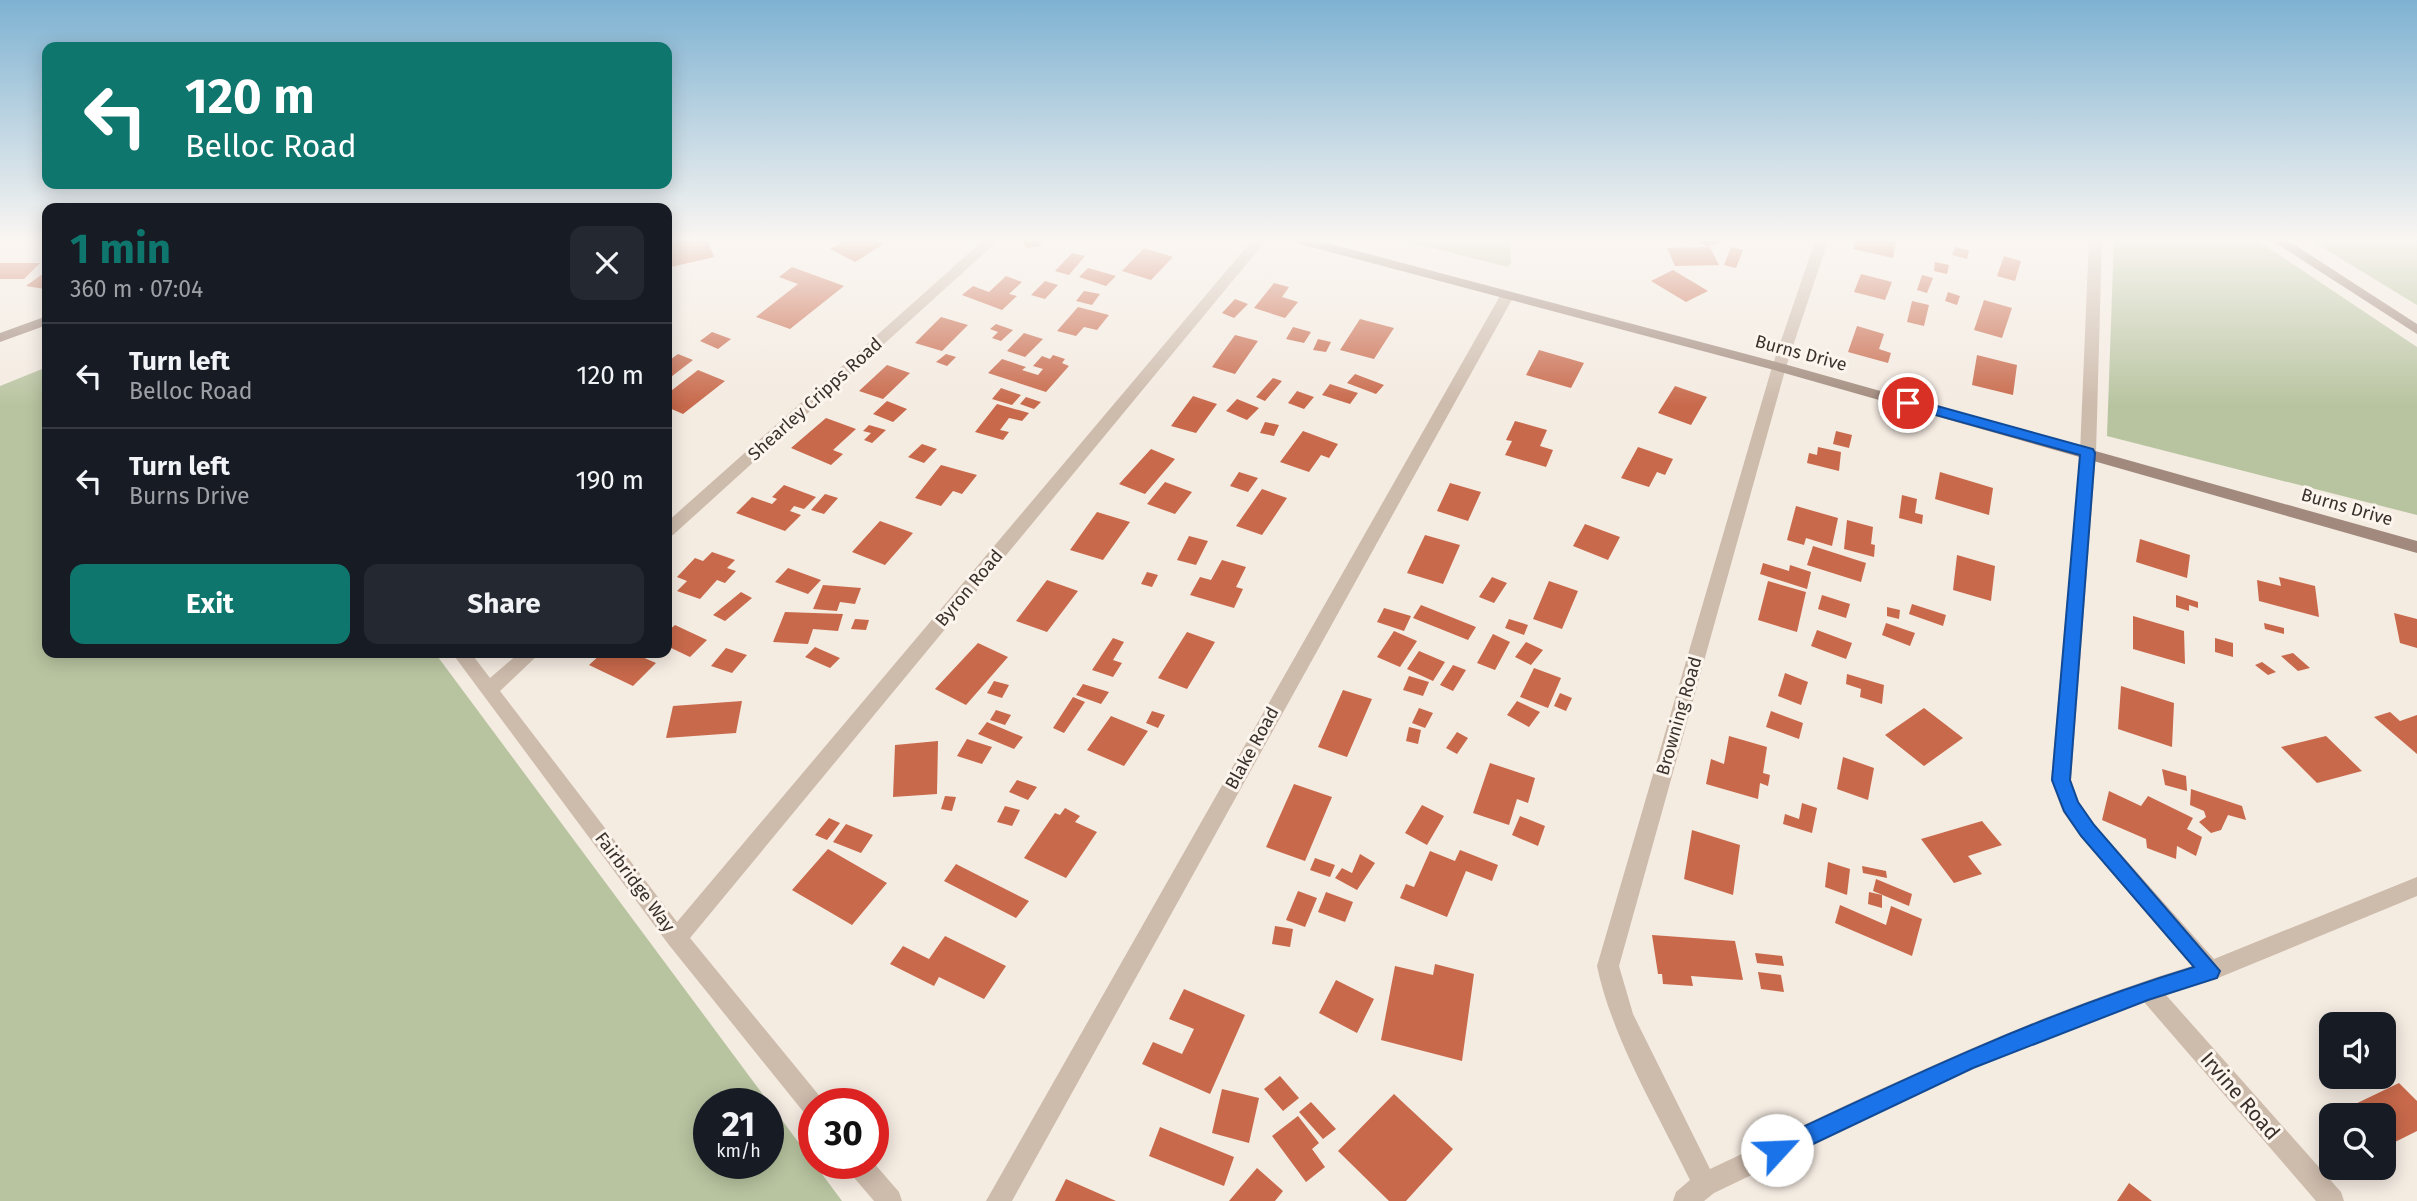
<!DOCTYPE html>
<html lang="en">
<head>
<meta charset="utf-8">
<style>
  :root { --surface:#171b24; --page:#242831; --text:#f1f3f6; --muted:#9ea1a6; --line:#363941; --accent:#0f766e }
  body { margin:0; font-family:"Fira Sans",sans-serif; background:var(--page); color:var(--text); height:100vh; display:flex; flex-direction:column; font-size:26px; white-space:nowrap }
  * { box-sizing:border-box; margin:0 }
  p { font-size:23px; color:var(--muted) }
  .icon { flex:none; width:38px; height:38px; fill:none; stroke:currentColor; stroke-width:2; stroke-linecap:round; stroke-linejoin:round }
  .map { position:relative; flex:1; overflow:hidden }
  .details { position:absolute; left:42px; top:203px; width:630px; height:455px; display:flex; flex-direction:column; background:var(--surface); border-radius:14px; box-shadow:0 4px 18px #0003 }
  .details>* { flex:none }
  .banner { position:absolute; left:42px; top:42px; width:630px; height:147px; border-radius:14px; box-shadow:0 4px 18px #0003; background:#0f766e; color:#fff; overflow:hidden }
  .controls { position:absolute; left:2319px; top:1012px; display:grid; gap:14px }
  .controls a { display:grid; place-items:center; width:77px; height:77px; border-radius:14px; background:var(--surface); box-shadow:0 4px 18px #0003; font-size:35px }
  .speed { position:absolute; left:693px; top:1088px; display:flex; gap:14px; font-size:35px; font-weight:700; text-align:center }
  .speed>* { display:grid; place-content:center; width:91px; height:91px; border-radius:50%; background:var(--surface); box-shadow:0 4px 18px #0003; line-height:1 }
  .speed small { font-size:18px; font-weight:400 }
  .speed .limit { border:10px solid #d22; background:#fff; color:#111 }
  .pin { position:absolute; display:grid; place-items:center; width:60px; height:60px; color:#fff; margin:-30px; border:4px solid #fff; border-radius:50%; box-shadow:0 2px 7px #0007 }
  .me { position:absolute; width:77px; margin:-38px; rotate:65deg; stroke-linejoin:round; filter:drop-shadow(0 0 5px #0008) }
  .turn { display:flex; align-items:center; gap:24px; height:147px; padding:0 28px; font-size:32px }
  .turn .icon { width:91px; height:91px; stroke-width:2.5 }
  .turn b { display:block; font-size:49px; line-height:60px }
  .round { display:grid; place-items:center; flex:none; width:74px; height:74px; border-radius:14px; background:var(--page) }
  .summary { display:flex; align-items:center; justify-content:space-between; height:119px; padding:0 28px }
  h1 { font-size:42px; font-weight:700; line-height:52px; color:var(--accent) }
  .button { display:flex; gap:14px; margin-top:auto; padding:14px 28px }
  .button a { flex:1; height:80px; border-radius:14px; background:var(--accent); color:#fff; font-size:28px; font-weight:700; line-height:80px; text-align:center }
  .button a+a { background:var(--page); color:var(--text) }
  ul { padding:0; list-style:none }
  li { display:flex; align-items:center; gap:21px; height:105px; padding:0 28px; border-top:2px solid var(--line) }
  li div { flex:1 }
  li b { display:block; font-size:26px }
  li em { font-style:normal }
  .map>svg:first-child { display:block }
</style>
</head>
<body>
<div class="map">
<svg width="2417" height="1201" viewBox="0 0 2417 1201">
  <rect width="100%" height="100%" fill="#f4ebe1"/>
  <path fill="#b8c4a0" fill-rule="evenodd" d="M1393,238h116l2,25 -3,4z
    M2114,238h140l163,109v168l-310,-79z
    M2307,238l110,2v65z
    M47,367v286h388l407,548h-842v-815zM768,1104v60h-59v-60z"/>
  <path fill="#c8694b" d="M667,238h40l7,19 -43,10 -4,-14z
    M849,238h22l13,6 -29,18 -25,-13z
    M1021,238h24l1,1 -7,1 2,6 -15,2z
    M1694,238h38l-25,9z
    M1856,238h41l-4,20 -40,-9z
    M1710,247l9,18 -44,1 -8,-18z
    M1731,247l12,3 -7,18 -12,-3z
    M1955,247l14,3 -2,9 -15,-4z
    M1144,248l29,9 -22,23 -29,-9z
    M1072,253l13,3 -16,19 -14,-4z
    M2004,256l17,5 -6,20 -18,-5z
    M1935,262l14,3 -2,9 -13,-3z
    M0,263h40l-16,16h-24z
    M792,267l52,19 -54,43 -34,-12 42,-33 -19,-7z
    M1088,268l28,8 -10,10 -27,-9z
    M1673,270l35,21 -22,11 -35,-21z
    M1861,274l31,8 -7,18 -31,-8z
    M41,275l6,1 -2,13 -19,-3z
    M1922,275l11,3 -6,15 -10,-3z
    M1006,276l16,6 -13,12 8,2 -15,14 -40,-15 11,-9 16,6z
    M1045,281l13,4 -13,14 -14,-4z
    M1274,283l15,4 -7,10 16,5 -13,16 -31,-10z
    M1084,291l16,3 -8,11 -16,-4z
    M1948,292l12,4 -3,9 -12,-4z
    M1235,299l13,5 -14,14 -12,-5z
    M1984,300l28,8 -10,30 -28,-8z
    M1912,301l17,4 -5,21 -17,-4z
    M1078,307l31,8 -12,15 -13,-3 -8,9 -19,-5z
    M941,317l27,8 -26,26 -27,-8z
    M1360,319l34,9 -20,31 -34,-9z
    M996,324l17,6 -12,11 -9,-3 6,-6 -8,-3z
    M1857,326l27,8 -5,15 12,4 -3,10 -40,-11z
    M1293,327l18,5 -7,11 -18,-4z
    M712,332l19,7 -13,10 -18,-8z
    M1024,333l19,6 -18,18 -18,-6z
    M1235,335l23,6 -23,33 -23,-7z
    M1318,339l13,3 -5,10 -13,-2z
    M1539,350l45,13 -13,25 -45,-13z
    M678,354l15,6 -26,20v-18z
    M946,354l10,3 -9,9 -11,-4z
    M1053,355l12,4 -3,4 7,3 -23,26 -58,-19 14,-14 24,8 -4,3 16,5 5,-6 -10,-3 9,-10 8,3z
    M1977,355l40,10 -4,30 -41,-10z
    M887,365l23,8 -27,26 -24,-8z
    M698,370l27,11 -42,33 -16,-7v-13z
    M1355,374l29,11 -8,9 -29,-11z
    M1273,378l9,3 -17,20 -9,-4z
    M1330,384l28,9 -8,11 -28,-9z
    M1675,386l32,11 -16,28 -33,-12z
    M1001,388l20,7 -9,10 -20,-6z
    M1297,391l17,6 -10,12 -16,-6z
    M1193,396l24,8 -21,29 -25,-7z
    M1026,397l15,5 -7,7 -14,-5z
    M1237,399l22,9 -12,12 -21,-9z
    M887,401l20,8 -14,13 -20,-8z
    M997,404l32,9 -7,8 -13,-3 -9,12 9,2 -6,8 -28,-8z
    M826,418l30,11 -23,21 10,4 -12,11 -40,-17z
    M1515,421l32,9 -7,16 13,4 -7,17 -41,-12 7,-14 -6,-1z
    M1265,422l14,3 -5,11 -14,-3z
    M869,425l17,5 -14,13 -8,-3 7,-7 -8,-2z
    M1303,431l35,13 -9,14 -8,-3 -12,17 -29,-10z
    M1836,431l16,4 -3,13 -16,-4z
    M922,444l15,5 -13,14 -16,-6z
    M1638,447l35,12 -8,16 -8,-3 -8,15 -28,-9z
    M1818,447l23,5 -2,19 -32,-8 2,-10 8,2z
    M1151,449l24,10 -30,35 -26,-10z
    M941,465l36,10 -15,19 -9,-3 -12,15 -26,-8z
    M1239,472l19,6 -10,14 -18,-6z
    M1940,472l53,16 -4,27 -54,-16z
    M1165,482l27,10 -17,22 -28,-10z
    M1450,483l31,9 -13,29 -31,-10z
    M784,485l32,12 -12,12 -10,-3 -4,5 11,4 -16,16 -49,-18 16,-16 20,7 5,-5 -5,-2z
    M1262,489l25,9 -25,37 -26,-9z
    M825,494l13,4 -14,16 -13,-4z
    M1902,495l15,4 -2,14 8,2 -1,9 -23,-6z
    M1796,506l42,12 -6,28 -26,-8 -2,7 -17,-5z
    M1097,512l33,10 -27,38 -33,-10z
    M1847,520l26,7 -2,17 4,1 -1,12 -30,-8z
    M880,521l33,12 -28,32 -33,-13z
    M1585,524l35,13 -12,23 -35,-14z
    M1425,535l35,10 -17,39 -36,-11z
    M1189,536l19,5 -12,24 -19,-5z
    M2140,539l50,16 -3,23 -51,-16z
    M1813,546l53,17 -5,19 -54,-17z
    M712,552l23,8 -8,8 9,3 -11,12 -8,-3 -17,19 -23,-8 10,-10 -10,-4 18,-19 8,3z
    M1957,555l38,11 -4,35 -38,-11z
    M1222,560l24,7 -10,20 7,2 -9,19 -44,-13 10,-18 11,3z
    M1763,563l26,8 1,-6 21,7 -4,17 -47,-15z
    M788,568l33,12 -13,14 -33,-12z
    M1147,572l11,3 -6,12 -11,-3z
    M1492,577l15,6 -13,20 -15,-6z
    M2279,577l36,9 4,31 -60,-16 -2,-21 24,6z
    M1047,580l31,11 -31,41 -31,-11z
    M1549,581l29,10 -16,38 -29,-10z
    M1768,581l38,11 -9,40 -39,-12z
    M823,585l38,3 -6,16 -15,-2 -3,9 -24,-2z
    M741,592l11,6 -27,23 -12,-6z
    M1822,595l28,9 -4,14 -28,-9z
    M2176,595l22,7v6l-9,-3v6l-13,-4z
    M1912,604l34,11 -3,11 -34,-12z
    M1421,605l55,22 -8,13 -55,-22z
    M1887,607l13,3 -1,9 -12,-3z
    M1384,608l27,8 -7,15 -27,-9z
    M785,612l58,2 -5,17 -25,-2 -5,15 -35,-2z
    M2394,613l23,6v29l-17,-5z
    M2133,616l51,15 1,33 -52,-15z
    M855,619l14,1 -3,10 -15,-1z
    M1509,619l19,6 -4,10 -19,-7z
    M1886,623l29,10 -5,13 -28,-11z
    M2264,623l20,5v6l-19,-5z
    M675,625l32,15 -17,17 -23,-11v-14z
    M1817,630l35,13 -6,16 -35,-13z
    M1394,631l23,10 -17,26 -23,-10z
    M1187,632l28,10 -28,47 -29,-11z
    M1493,634l17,8 -15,28 -18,-7z
    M1113,638l11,4 -11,18 9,3 -9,14 -21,-7z
    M2215,638l18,5v14l-18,-5z
    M1526,642l17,8 -12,15 -16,-8z
    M978,643l30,14 -42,48 -31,-16z
    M815,647l25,11 -10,10 -25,-11z
    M726,648l21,7 -15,18 -21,-7z
    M1419,651l26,11 -12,19 -26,-12z
    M602,653h31l23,10 -23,23 -44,-21z
    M2293,653l17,15 -12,3 -17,-15z
    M2262,662l14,10 -8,3 -13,-10z
    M1453,665l13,5 -13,21 -13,-6z
    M1534,668l27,10 -13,30 -28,-11z
    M1785,673l23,9 -7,23 -23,-9z
    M1847,674l37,11 -2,19 -22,-7 1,-8 -15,-5z
    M1409,676l20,6 -6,14 -20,-6z
    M994,681l15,4 -7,13 -15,-5z
    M1083,684l26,8 -8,12 -25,-9z
    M2121,686l53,17 -2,44 -54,-18z
    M1343,690l29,9 -25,58 -29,-10z
    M1560,693l12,5 -6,13 -12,-5z
    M1073,697l12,5 -21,31 -11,-5z
    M742,701l-6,32 -70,5 7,-32z
    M1517,701l23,11 -11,15 -22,-12z
    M1419,708l14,5 -8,15 -13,-5z
    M1924,708l39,30 -39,28 -39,-31z
    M996,710l15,5 -6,10 -15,-5z
    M1152,711l13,4 -7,13 -12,-5z
    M1771,711l32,12 -4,16 -33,-12z
    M2390,712l10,9 17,-6v39l-43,-37z
    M1111,716l37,15 -24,35 -37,-16z
    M987,722l36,15 -9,12 -36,-15z
    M1409,727l12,3 -3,14 -12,-3z
    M1457,732l11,6 -11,16 -11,-6z
    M1729,736l38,11 -4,26 7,2 -2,11 -8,-3 -2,16 -52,-15 5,-25 13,5z
    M2326,736l36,35 -45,12 -36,-36z
    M967,739l25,8 -10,17 -25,-8z
    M938,741l-1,53 -44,3 2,-52z
    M1843,757l31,11 -6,32 -31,-11z
    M1490,763l45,15 -7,25 -11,-4 -8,26 -36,-12z
    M2162,769l24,7 1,15 -22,-6z
    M1017,780l20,7 -9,13 -19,-8z
    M1294,784l38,13 -27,64 -39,-14z
    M2191,789l51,17 4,14 -18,-5 -7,15 -10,3 -12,-11 7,-5 -2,-6 -14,-6z
    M2109,791l32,15 7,-10 45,22 -6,11 15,8 -6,19 -19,-10 -1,13 -29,-11 -1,-9 -44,-19z
    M945,796l11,1 -4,14 -11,-2z
    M1802,803l15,5 -5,25 -29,-9 2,-10 14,5z
    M1422,805l22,11 -17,29 -22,-12z
    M1005,806l15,4 -8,16 -15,-4z
    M1065,808l15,8 -5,6 22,10 -31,46 -42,-20 31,-45 5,2z
    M1520,816l25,10 -7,20 -26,-11z
    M829,818l11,5 -13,17 -12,-5z
    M1982,821l20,24 -34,11 14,18 -28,9 -33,-44z
    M846,824l27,11 -12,18 -28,-11z
    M1692,830l48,15 -7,50 -49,-16z
    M828,849l59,34 -35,42 -60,-35z
    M1460,850l38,15 -6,16 -26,-10 -19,46 -47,-19 6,-14 8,3 16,-36 25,10z
    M1360,854l15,9 -18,27 -22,-12 7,-10 10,5z
    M1315,858l20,7 -5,12 -20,-7z
    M1828,862l22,7 -3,26 -22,-8z
    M956,864l73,37 -13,17 -72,-37z
    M1862,866l24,5 1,7 -24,-5z
    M1876,879l36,15 -3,12 -36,-15z
    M1298,891l19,7 -12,29 -19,-7z
    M1326,892l27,10 -8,20 -27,-10z
    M1869,892l13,3v13l-14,-4z
    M1840,905l46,20 5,-19 31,13 -10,37 -77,-33z
    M1275,926l18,3 -3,18 -18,-3z
    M1652,935l83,6 8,39 -52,-4 2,10 -30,-2 -1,-10h-4z
    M945,936l61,30 -22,33 -45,-22 -5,9 -44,-22 13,-18 26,13z
    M1755,953l27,3 2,10 -27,-3z
    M1435,964l39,10 -12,87 -81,-21 14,-74 38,9z
    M1758,972l23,3 3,17 -23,-3z
    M1336,980l38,19 -17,34 -38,-20z
    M1184,989l61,26 -35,79 -68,-30 11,-22 29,12 12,-25 -25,-10z
    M1280,1076l19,22 -16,13 -19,-22z
    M2399,1083l18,18v30l-30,15 -3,-4v-27h-27l-8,-8z
    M1222,1089l37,9 -10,45 -37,-10z
    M1394,1094l59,55 -47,52h-17l-51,-50z
    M1311,1102l25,27 -13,10 -24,-27z
    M1298,1116l21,27 -7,6 13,18 -19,15 -34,-46z
    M1160,1127l74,30 -10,29 -75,-30z
    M1257,1168l26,23 -8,10h-46z
    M1066,1179l50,22h-61z
    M2129,1183l23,18h-35z"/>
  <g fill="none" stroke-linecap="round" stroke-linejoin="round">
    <path fill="#cdbbac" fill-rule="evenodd" d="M986,238h15l-328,297 -6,2v-15z
      M1254,238h14l-578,700 132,161 3,5h-11v15l-8,-4 -137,-170 -217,-292h19l19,25 29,-25h21l-40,38 177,231z
      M1816,238h13l-43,129 -167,599 14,48 77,155c158,-74 315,-152 482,-203l-111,-129 -18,-25 -12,-32 29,-327 9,-215h13l-6,215 -25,327 8,22 16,23 119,134 203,-82v19l-199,82 -52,17 175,197 3,9h-28l-172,-199 -170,66 -260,125 -10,8h-31l3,-9 14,-12c-32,-66 -78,-142 -93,-214l175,-599z
      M1507,292l7,4 -502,905h-26l514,-905z
      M873,1162l26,30 3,9h-28l-24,-28 -3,-9z"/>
    <path fill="#a18a7d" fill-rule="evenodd" d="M1287,238h21l476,126 633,177v12l-643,-183 -485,-129z
      M2268,238h16l133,86v10z
      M47,316v9l-47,17v-9z"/>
  </g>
  <linearGradient id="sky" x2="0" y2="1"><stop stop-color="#7eb2d2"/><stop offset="0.59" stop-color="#faf6f2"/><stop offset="1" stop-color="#faf6f2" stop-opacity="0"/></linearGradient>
  <rect width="2417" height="406" fill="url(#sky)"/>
  <path fill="#1a73e8" stroke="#114b97" stroke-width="2" d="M1908,398l185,51 2,4 -25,327 8,22 16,23 126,146 -3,7 -69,22 -175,68 -196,93 -8,-3 -3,-8 3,-7c139,-66 277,-131 425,-176l-113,-131 -17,-25 -12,-31 28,-325 -177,-49 -2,-3z"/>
  <g text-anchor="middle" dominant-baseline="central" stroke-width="6" stroke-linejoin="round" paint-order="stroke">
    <g font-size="18" fill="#3b302b" stroke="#fbf5ee">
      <text transform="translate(1801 353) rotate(15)">Burns Drive</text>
      <text transform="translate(815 399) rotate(-42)">Shearley Cripps Road</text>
      <text transform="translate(2347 507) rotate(16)">Burns Drive</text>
      <text transform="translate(969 588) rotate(-50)">Byron Road</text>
      <text transform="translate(1679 716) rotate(-74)">Browning Road</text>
      <text transform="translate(1252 748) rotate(-61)">Blake Road</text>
      <text transform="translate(635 882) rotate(53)">Fairbridge Way</text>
    </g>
    <g font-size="21" fill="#3b302b" stroke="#fbf5ee">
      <text transform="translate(2240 1096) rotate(49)">Irvine Road</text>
    </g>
  </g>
</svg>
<div class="controls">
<a><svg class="icon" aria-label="sound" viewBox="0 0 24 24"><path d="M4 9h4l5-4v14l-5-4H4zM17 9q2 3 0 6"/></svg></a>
<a><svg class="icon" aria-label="search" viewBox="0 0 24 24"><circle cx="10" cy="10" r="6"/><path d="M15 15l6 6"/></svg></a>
</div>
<div class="speed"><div>21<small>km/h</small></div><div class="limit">30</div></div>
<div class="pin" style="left:1908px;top:403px;background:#d93025"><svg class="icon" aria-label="arrive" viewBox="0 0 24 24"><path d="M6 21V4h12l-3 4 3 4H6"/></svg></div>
<svg class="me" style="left:1777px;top:1150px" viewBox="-20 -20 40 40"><circle r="19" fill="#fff"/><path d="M0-13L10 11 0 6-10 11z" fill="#1a73e8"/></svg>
<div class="banner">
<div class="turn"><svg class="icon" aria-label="left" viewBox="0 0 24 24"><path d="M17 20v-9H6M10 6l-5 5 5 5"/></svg><div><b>120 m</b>Belloc Road</div></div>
</div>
<section class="details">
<div class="summary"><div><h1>1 min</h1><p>360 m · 07:04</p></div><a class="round"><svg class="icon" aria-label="close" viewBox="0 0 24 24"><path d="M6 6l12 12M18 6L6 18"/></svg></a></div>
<ul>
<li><svg class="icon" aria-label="left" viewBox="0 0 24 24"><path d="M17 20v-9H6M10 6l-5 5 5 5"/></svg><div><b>Turn left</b><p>Belloc Road</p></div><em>120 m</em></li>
<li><svg class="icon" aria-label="left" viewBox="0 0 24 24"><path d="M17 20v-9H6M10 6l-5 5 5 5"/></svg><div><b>Turn left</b><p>Burns Drive</p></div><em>190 m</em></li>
</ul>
<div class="button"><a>Exit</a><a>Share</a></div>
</section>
</div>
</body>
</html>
